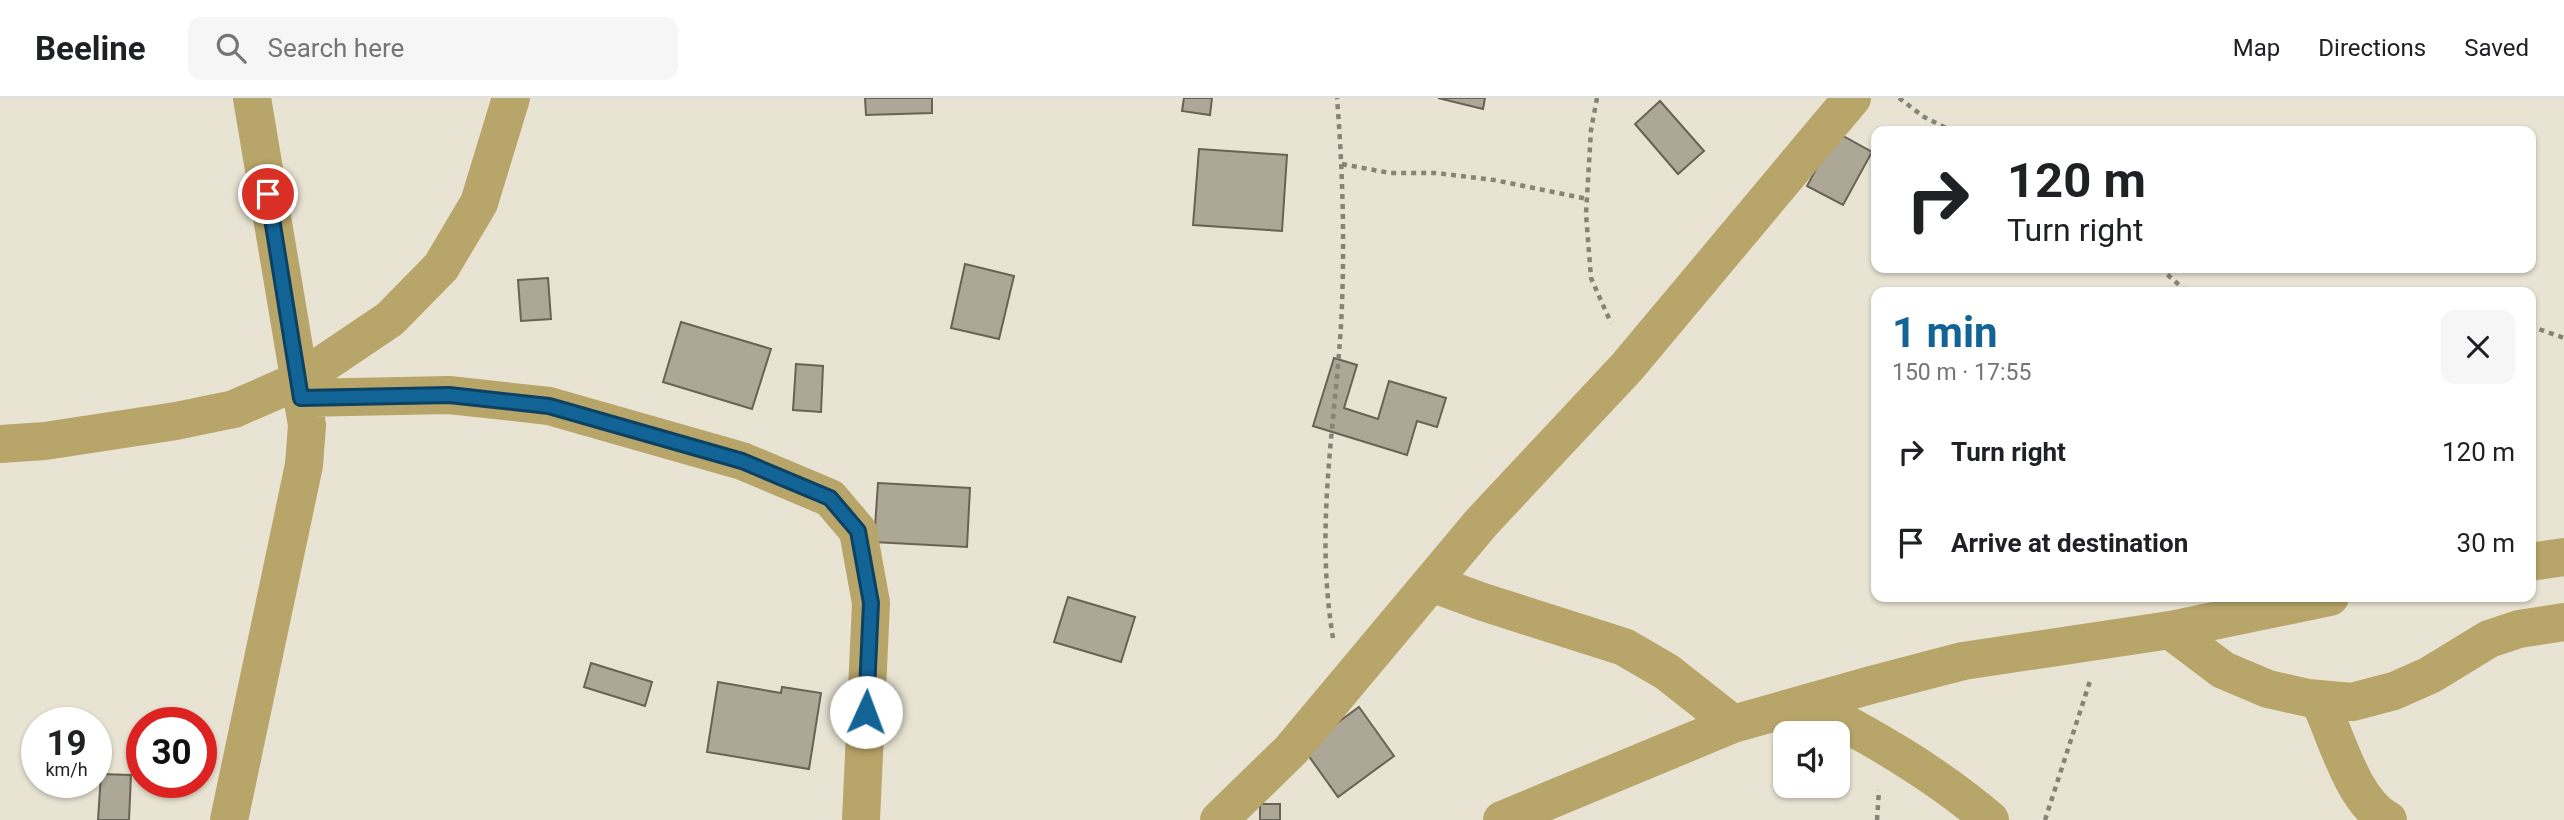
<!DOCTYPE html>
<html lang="en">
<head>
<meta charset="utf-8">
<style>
  :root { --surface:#fff; --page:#f6f6f6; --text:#202124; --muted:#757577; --line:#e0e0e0; --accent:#136496 }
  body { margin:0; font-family:Roboto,sans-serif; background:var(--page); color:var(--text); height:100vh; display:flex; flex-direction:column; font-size:26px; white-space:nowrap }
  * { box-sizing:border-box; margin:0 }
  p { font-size:23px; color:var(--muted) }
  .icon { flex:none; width:38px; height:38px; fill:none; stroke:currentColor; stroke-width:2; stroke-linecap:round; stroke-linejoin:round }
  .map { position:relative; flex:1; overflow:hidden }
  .drawer { position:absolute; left:1871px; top:189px; width:665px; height:315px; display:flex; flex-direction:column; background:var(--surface); border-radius:14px; box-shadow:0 2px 5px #0004 }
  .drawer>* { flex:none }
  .guide { position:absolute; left:1871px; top:28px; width:665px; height:147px; border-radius:14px; box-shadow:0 2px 5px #0004; background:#fff; color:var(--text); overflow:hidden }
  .fabs { position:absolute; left:1773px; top:623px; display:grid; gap:14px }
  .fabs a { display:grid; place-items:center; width:77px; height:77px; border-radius:14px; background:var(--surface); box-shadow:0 2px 5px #0004; font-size:35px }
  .speed { position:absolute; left:21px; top:609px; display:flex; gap:14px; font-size:35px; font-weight:700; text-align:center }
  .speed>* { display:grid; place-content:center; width:91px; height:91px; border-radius:50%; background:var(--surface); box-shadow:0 2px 5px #0004; line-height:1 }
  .speed small { font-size:18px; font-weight:400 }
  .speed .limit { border:10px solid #d22; background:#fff; color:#111 }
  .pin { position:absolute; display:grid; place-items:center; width:60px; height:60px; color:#fff; margin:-30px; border:4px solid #fff; border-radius:50%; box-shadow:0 2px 7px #0007 }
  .me { position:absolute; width:77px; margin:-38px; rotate:2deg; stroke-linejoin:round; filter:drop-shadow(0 0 5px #0008) }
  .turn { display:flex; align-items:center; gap:24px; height:147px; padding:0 21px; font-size:32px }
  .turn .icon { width:91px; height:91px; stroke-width:2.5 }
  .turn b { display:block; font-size:49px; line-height:60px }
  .round { display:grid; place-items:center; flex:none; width:74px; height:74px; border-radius:14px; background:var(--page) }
  .summary { display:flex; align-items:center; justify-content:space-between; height:119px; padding:0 21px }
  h1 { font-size:42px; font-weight:700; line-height:52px; color:var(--accent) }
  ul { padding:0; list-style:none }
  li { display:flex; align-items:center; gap:21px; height:91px; padding:0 21px }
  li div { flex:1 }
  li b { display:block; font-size:26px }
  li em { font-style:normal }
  header { display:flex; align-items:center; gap:42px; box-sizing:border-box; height:98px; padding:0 35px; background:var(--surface); border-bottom:2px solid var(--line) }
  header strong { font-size:33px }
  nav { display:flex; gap:38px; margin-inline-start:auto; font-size:24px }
  .search { width:490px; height:63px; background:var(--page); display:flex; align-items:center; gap:18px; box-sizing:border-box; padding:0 24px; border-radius:14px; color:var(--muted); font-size:26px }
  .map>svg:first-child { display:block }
</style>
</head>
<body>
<header>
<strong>Beeline</strong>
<div class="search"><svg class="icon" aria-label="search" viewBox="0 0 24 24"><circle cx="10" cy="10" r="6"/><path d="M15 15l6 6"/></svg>Search here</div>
<nav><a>Map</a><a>Directions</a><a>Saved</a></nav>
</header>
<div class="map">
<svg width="2564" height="722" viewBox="0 0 2564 722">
  <rect width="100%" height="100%" fill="#e8e3d2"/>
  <path fill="#aca797" stroke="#686355" stroke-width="2" d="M865,0h67v15l-66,2z
    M1184,0h28l-2,17 -28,-4z
    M1438,0h47l-2,11z
    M1660,3l44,50 -26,23 -43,-50z
    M1836,34l36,20 -29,53 -36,-19z
    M1199,51l88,6 -5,76 -89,-6z
    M965,166l49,12 -15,63 -48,-11z
    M548,180l3,41 -30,2 -3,-41z
    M681,224l90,27 -19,60 -89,-27z
    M1334,260l23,7 -13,43 34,11 11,-38 57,17 -9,29 -20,-6 -10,34 -94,-29z
    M796,266l27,2 -2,46 -28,-2z
    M878,385l92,5 -3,59 -93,-5z
    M1068,499l67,20 -14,45 -67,-20z
    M591,565l61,19 -7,24 -61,-19z
    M718,584l63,11 1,-6 39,6 -12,76 -102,-17z
    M1359,609l35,49 -56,41 -35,-49z
    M101,676l30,1 -2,45h-31z
    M1260,706h20v16h-20z"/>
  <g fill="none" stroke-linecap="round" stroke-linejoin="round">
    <path stroke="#878377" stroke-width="4.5" stroke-dasharray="5 5" stroke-linecap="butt" d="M1597,0l-6,32 -5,84 5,64 20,45
      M1899,0l25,19 28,14
      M1342,66l48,9h46l58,7 94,19
      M2160,170l27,24
      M2311,194h22
      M2530,228l34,12
      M1333,540c-18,-108 1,-205 8,-312 4,-76 2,-153 -4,-228
      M1877,722l2,-30
      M2045,722l45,-139"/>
    <path stroke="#b8a569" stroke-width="38" d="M301,300l148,-3 100,11 193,55 88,37 28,33 13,72 -10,217
      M0,346l45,-3 131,-20 58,-12 64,-28 92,-62 51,-52 38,-64 32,-105
      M2530,464l34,-5
      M1431,485l52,19 141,45 43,25 66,52
      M2170,532l53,40 45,19 40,9 44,4 42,-11 36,-16 59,-36 30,-10 45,-7
      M2319,602c17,35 33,101 69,120
      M1807,605c65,34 127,69 183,117
      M229,722l75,-355 3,-40 -55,-327
      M1219,722l72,-70 190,-227 146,-156 225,-269
      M1502,722l231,-96 138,-39 92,-24 207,-31 160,-33"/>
  </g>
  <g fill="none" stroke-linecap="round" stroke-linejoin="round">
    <defs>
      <path id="route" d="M268,96l33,204 148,-3 100,11 193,55 88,37 28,33 13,72 -5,109"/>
    </defs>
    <use href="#route" stroke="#0c4162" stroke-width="18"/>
    <use href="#route" stroke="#136496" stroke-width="12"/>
  </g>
</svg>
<div class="fabs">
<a><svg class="icon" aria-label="sound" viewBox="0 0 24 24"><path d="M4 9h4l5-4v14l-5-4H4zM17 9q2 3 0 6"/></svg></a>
</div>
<div class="speed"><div>19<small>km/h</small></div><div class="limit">30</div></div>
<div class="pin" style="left:268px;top:96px;background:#d93025"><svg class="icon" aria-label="arrive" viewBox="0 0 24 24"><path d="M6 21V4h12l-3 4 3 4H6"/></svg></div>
<svg class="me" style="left:866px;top:614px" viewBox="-20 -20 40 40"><circle r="19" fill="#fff"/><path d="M0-13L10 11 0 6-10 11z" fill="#136496"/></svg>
<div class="guide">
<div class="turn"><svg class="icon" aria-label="right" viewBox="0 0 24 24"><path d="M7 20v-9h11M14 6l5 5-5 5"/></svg><div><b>120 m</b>Turn right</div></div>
</div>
<section class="drawer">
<div class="summary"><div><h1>1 min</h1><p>150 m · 17:55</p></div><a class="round"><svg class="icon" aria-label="close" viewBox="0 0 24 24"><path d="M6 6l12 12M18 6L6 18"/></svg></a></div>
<ul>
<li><svg class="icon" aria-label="right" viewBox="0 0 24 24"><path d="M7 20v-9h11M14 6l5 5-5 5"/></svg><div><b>Turn right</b></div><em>120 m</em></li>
<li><svg class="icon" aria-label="arrive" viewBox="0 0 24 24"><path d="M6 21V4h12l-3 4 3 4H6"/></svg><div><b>Arrive at destination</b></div><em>30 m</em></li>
</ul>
</section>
</div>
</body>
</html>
